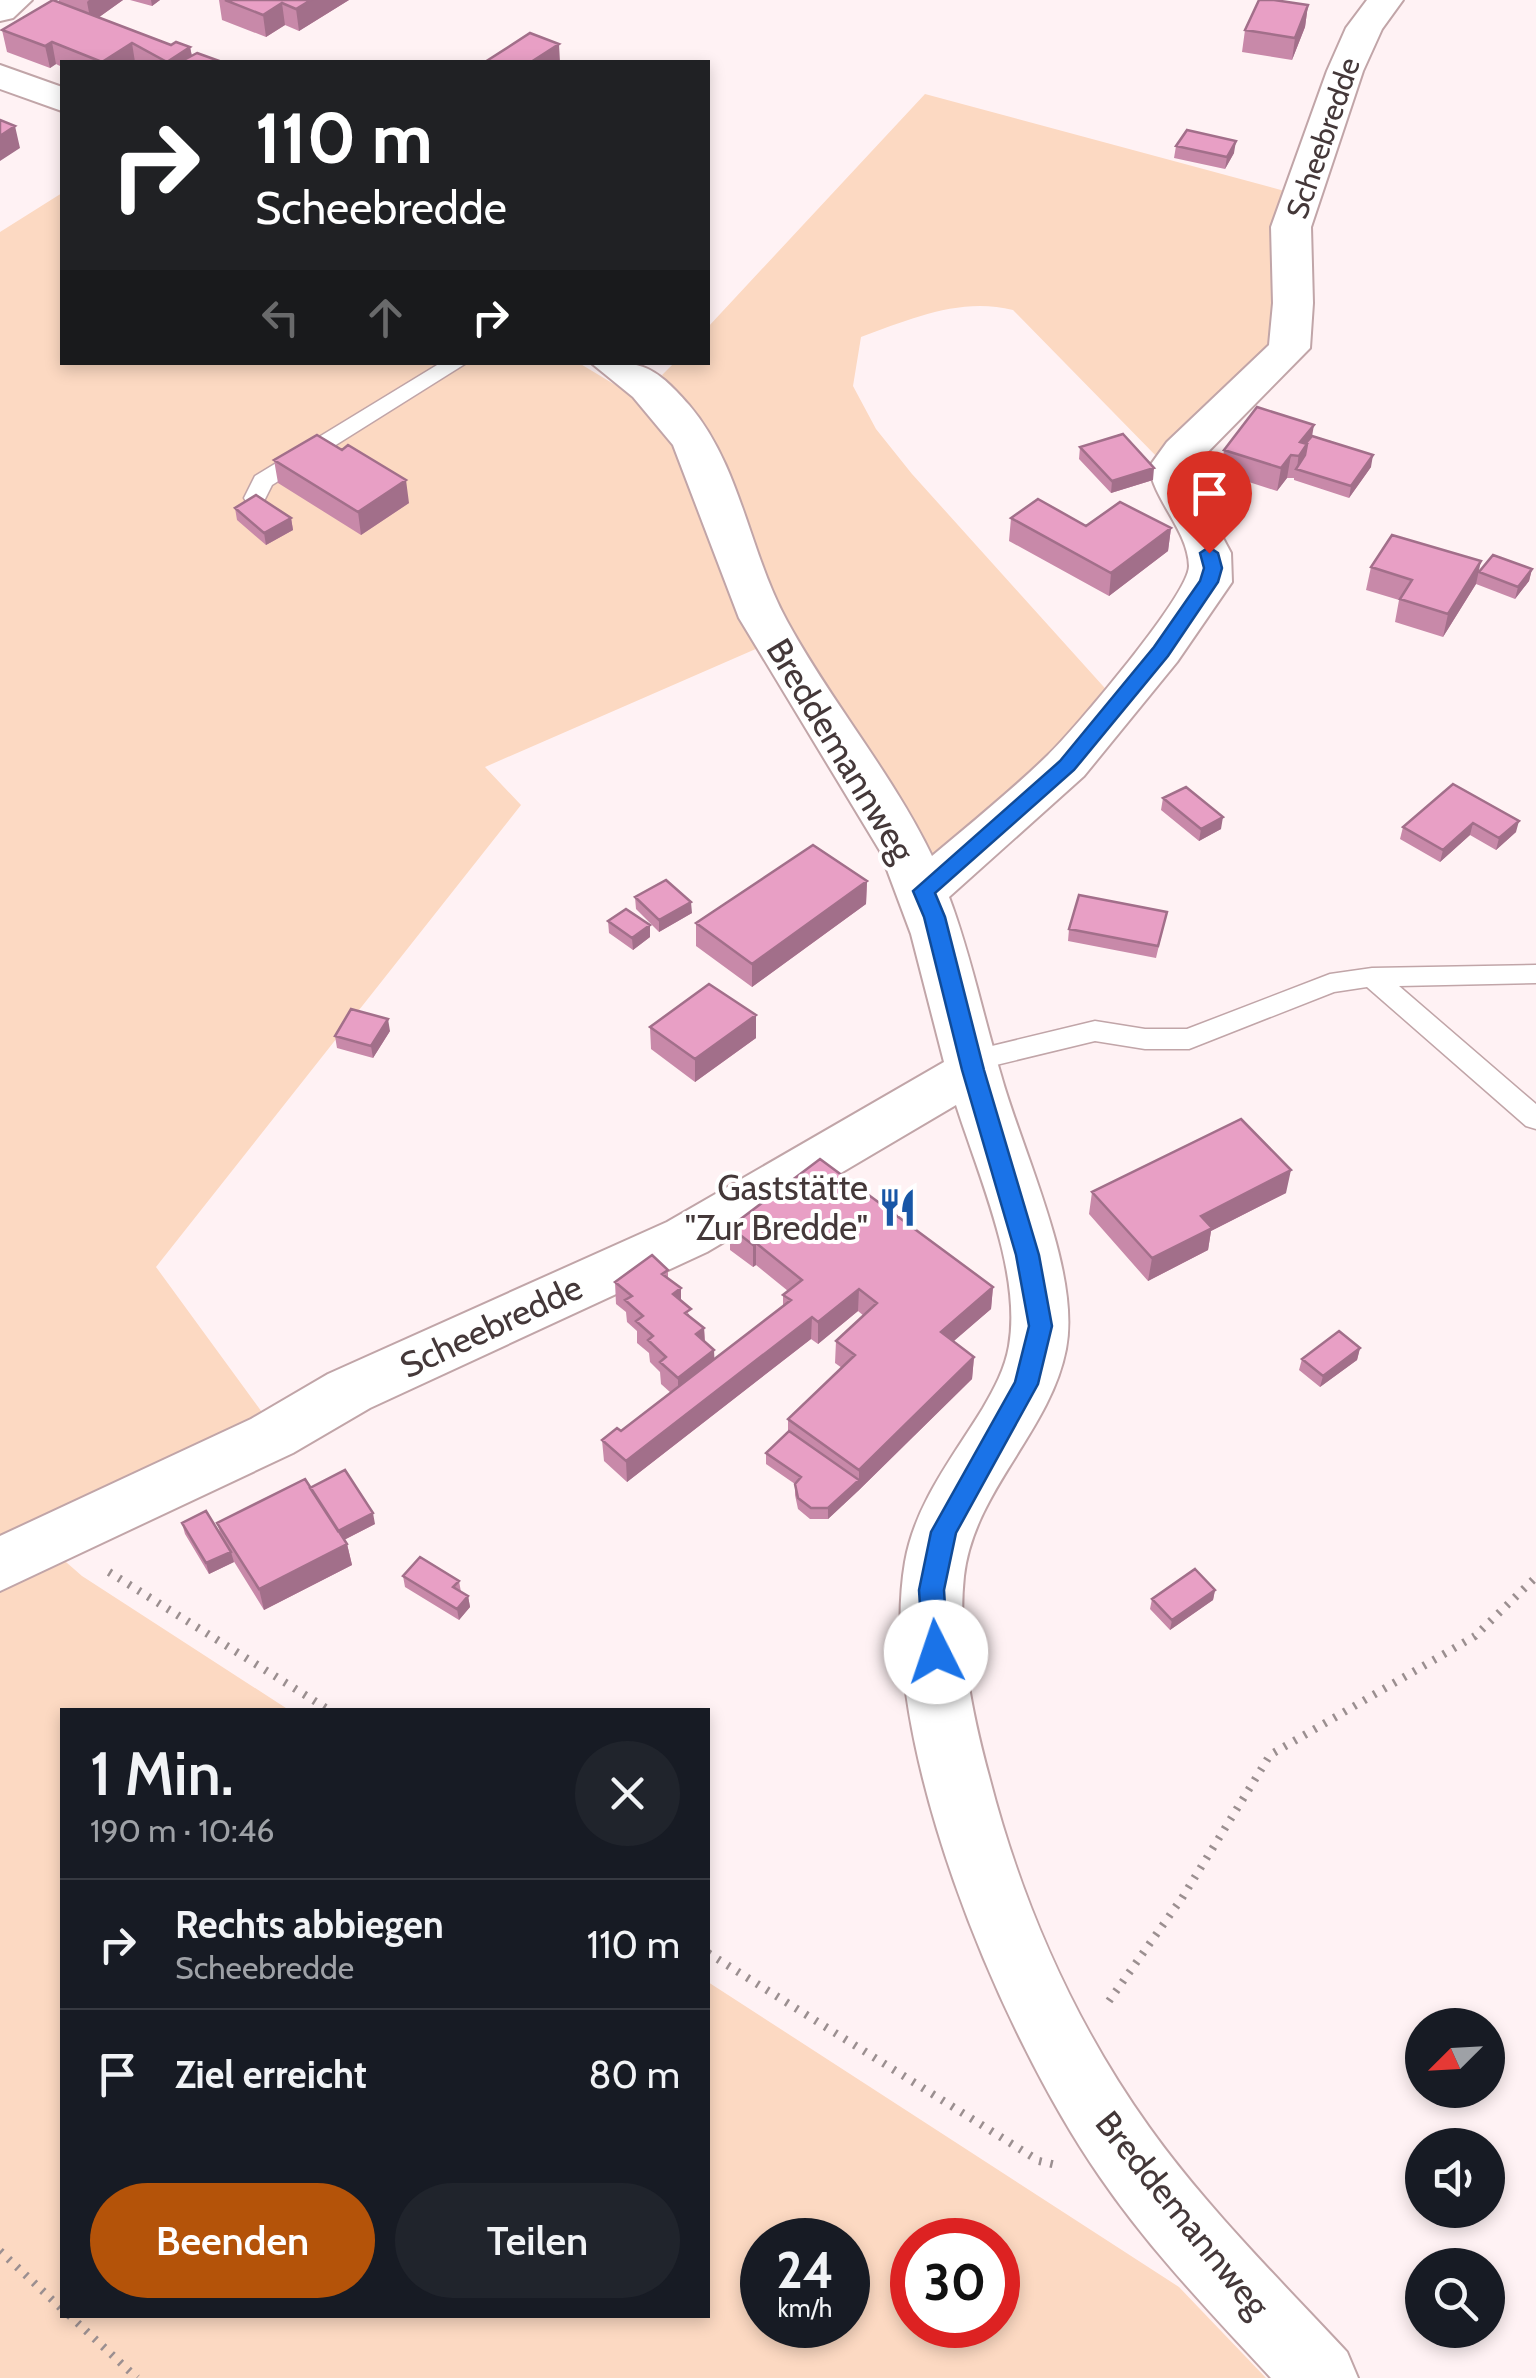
<!DOCTYPE html>
<html lang="de">
<head>
<meta charset="utf-8">
<style>
  :root { --surface:#171b24; --page:#20242c; --text:#f1f3f6; --muted:#9ea1a6; --line:#363941; --accent:#b45309 }
  body { margin:0; font-family:Cabin,sans-serif; background:var(--page); color:var(--text); height:100vh; display:flex; flex-direction:column; font-size:38px; white-space:nowrap }
  * { box-sizing:border-box; margin:0 }
  p { font-size:32px; color:var(--muted) }
  .icon { flex:none; width:55px; height:55px; fill:none; stroke:currentColor; stroke-width:2; stroke-linecap:round; stroke-linejoin:round }
  .map { position:relative; flex:1; overflow:hidden }
  .sheet { position:absolute; left:60px; top:1708px; width:650px; height:610px; display:flex; flex-direction:column; background:var(--surface); border-radius:0px; box-shadow:0 5px 15px #0003 }
  .sheet>* { flex:none }
  .top-card { position:absolute; left:60px; top:60px; width:650px; height:305px; border-radius:0px; box-shadow:0 5px 15px #0003; background:#202124; color:#fff; overflow:hidden }
  .needle { width:65px; rotate:246deg }
  .buttons { position:absolute; left:1405px; top:2008px; display:grid; gap:20px }
  .buttons a { display:grid; place-items:center; width:100px; height:100px; border-radius:50%; background:var(--surface); box-shadow:0 5px 15px #0003; font-size:50px }
  .speed { position:absolute; left:740px; top:2218px; display:flex; gap:20px; font-size:50px; font-weight:700; text-align:center }
  .speed>* { display:grid; place-content:center; width:130px; height:130px; border-radius:50%; background:var(--surface); box-shadow:0 5px 15px #0003; line-height:1 }
  .speed small { font-size:25px; font-weight:400 }
  .speed .limit { border:15px solid #d22; background:#fff; color:#111 }
  .pin { position:absolute; display:grid; place-items:center; width:85px; height:85px; color:#fff; margin:-102px -42px; border-radius:50% 50% 50% 0; rotate:-45deg; box-shadow:0 0 10px #0007 }
  .pin .icon { rotate:45deg }
  .me { position:absolute; width:110px; margin:-55px; rotate:356deg; stroke-linejoin:round; filter:drop-shadow(0 0 8px #0008) }
  .turn { display:flex; align-items:center; gap:35px; height:210px; padding:0 30px; font-size:45px }
  .turn .icon { width:130px; height:130px; stroke-width:2.5 }
  .turn b { display:block; font-size:70px; line-height:85px }
  .lanes { display:flex; align-items:center; height:95px; padding:0 30px; background:#0003; justify-content:center; gap:50px; direction:ltr }
  .lanes .off { opacity:.35 }
  .round { display:grid; place-items:center; flex:none; width:105px; height:105px; border-radius:52px; background:var(--page) }
  .summary { display:flex; align-items:center; justify-content:space-between; height:170px; padding:0 30px }
  h1 { font-size:60px; font-weight:600; line-height:75px }
  .primary-button { display:flex; gap:20px; margin-top:auto; padding:20px 30px }
  .primary-button a { flex:1; height:115px; border-radius:60px; background:var(--accent); color:#fff; font-size:40px; font-weight:600; line-height:115px; text-align:center }
  .primary-button a+a { background:var(--page); color:var(--text) }
  ul { padding:0; list-style:none }
  li { display:flex; align-items:center; gap:30px; height:130px; padding:0 30px; border-top:2px solid var(--line) }
  li div { flex:1 }
  li b { display:block; font-size:38px }
  li em { font-style:normal }
  .map>svg:first-child { display:block }
</style>
</head>
<body>
<div class="map">
<svg width="1536" height="2378" viewBox="0 0 1536 2378">
  <rect width="100%" height="100%" fill="#fff2f4"/>
  <path fill="#fcd9c2" fill-rule="evenodd" d="M925,94l367,99 -19,161 -112,107 -148,-151c-53,-13 -102,9 -152,27l-8,49 23,43 36,45 200,222 -177,172 -140,-220 -66,-175 -27,-52 -40,-46 12,-12 34,-1v-35z
    M62,193v169l517,1 43,26 40,33 38,78 58,148 -273,119 36,38 -365,462 111,152 -232,116 47,41 207,134h-227v605h646v-333l471,305 87,91h-1266v-2146zM762,2240h86v85h-86zM912,2240h86v85h-86z"/>
  <g fill="none" stroke-linecap="round" stroke-linejoin="round">
    <defs>
      <path id="service" d="M442,362h26l-196,123 -9,18h-16l-3,-5 11,-22z
        M1536,965v18l-137,3 137,118v25l-10,-3 -159,-139 -33,5 -145,57h-44l-50,-8 -124,30 -9,-3 -4,-7 4,-7 9,-3 124,-30 50,8h42l143,-55 42,-6z"/>
      <path id="minor" d="M1367,0h36l-21,29 -19,42 -52,156 2,76 -3,45 -117,119 8,30 30,56 1,29 -55,80 -93,114 -135,121c22,58 34,119 52,178 21,76 80,197 65,274 -16,83 -92,141 -102,227 -7,65 8,137 25,200 32,125 85,246 160,351 58,81 130,152 198,225l11,26h-87c-60,-65 -121,-128 -171,-201 -99,-142 -225,-441 -195,-615 10,-58 48,-105 78,-154 11,-19 22,-39 26,-62 13,-73 -31,-172 -53,-241l-249,147 -337,156 -77,45 -293,138v-55l251,-117 77,-45 339,-152 277,-160 -33,-128 -31,-83 -141,-233 -66,-173 -40,-48 -43,-35c52,0 62,1 99,43 52,61 60,147 98,216 44,81 105,152 145,235 39,-33 79,-65 116,-101 26,-25 141,-160 141,-189 -1,-35 -34,-64 -40,-99l18,-25 102,-97 4,-42 -2,-76 56,-156 19,-43z
        M0,65l62,22v24l-62,-22z"/>
      <path id="tertiary" d="M0,0h32l-19,18 -13,3z"/>
    </defs>
    <use href="#service" stroke="#c1a5a8" stroke-width="3"/>
    <use href="#minor" stroke="#c1a5a8" stroke-width="4"/>
    <use href="#tertiary" stroke="#c1a5a8" stroke-width="4"/>
    <path stroke="#9b8f90" stroke-width="8" stroke-dasharray="2.5 9" stroke-linecap="butt" d="M109,1572l220,138
      M708,1953l331,208 17,4
      M1109,2001l73,-103 88,-143 205,-119 61,-59
      M0,2251l62,58
      M69,2315l68,63"/>
    <use href="#service" fill="#fff" fill-rule="evenodd"/>
    <use href="#minor" fill="#fff" fill-rule="evenodd"/>
    <use href="#tertiary" fill="#fff" fill-rule="evenodd"/>
  </g>
  <path fill="#c889a9" d="M59,0h64l-24,17 72,28 19,2 2,9 30,6h-160v5l-6,-3 -6,4 -43,-16 -5,-22 57,-28z
    M130,0h30l-8,6z
    M219,0h130l-50,31 -14,-6 -19,12 -44,-17z
    M1308,5l-3,22 -13,33 -50,-8 3,-22z
    M1176,146l58,7 -9,16 -51,-11z
    M1312,436l59,31 -22,31 -55,-18v-2h-7l-10,13 -56,-18 3,-23z
    M1080,447l73,33 -42,13 -32,-34z
    M274,460l135,43 -48,32 -83,-52z
    M235,508l56,10 2,12 -27,15 -29,-25z
    M1011,518l75,8 85,2 -3,23 -59,45 -100,-55z
    M1371,567l108,5 53,-3 -3,12 -14,18 -39,-15 -33,53 -48,-15 4,-22 -33,-10z
    M1453,784l63,48 -20,18 -26,-15 -30,27 -40,-23 3,-12z
    M1163,798l58,31 -22,12 -38,-31z
    M867,881l-1,23 -114,83 -56,-41v-23z
    M635,897l57,16 -33,19 -23,-23z
    M1167,912l-11,46 -88,-17 1,-12z
    M608,921l42,4v12l-17,13 -24,-17z
    M756,1015v23l-61,44 -44,-33 -1,-22z
    M390,1031l-17,27 -36,-10 -2,-12z
    M1092,1192l194,1 -75,38 -3,19 -60,31 -59,-67z
    M730,1227l263,60 -2,22 -38,32 21,16 -2,22 -114,112 -30,28h-18l-12,-10 -3,-14v-11l-29,-20v-11l22,-21v-13l54,-51 -7,-5 1,-22 28,-25 -6,-5 -40,33 -7,-5 -184,143 -23,-21 -2,-21 19,-9 50,-38 -10,-9 -1,-12 -10,-10 -1,-9 -12,-10v-12l-10,-9 -1,-10 -10,-8 -1,-22 53,-12v8l23,40 13,10 1,13 9,18 69,-53v-11l5,-4 -32,-26 -3,2 -23,-17z
    M1360,1348l-3,12 -37,27 -21,-17 3,-11z
    M310,1488l65,36 -31,16 3,4 5,21 -88,45 -31,-50 1,2 -25,12 -24,-40 -3,-11 39,12 -4,-12z
    M403,1576l56,5 2,11 7,4 2,11 -11,13 -54,-33z
    M1215,1590l-2,10 -43,30 -20,-21 2,-10z"/>
  <path fill="#a26f8a" d="M89,0h34l-32,23 -4,-21z
    M151,0h9l-8,6z
    M311,0h38l-50,31 -3,-22z
    M282,3l3,22 -19,12 -3,-22z
    M1308,5l-3,22 -13,33 3,-22z
    M52,42l4,22 -6,4 -5,-22z
    M132,43l3,19h-33z
    M559,44l1,18h-29z
    M190,47l3,15h-26z
    M15,126l5,22 -20,13v-25z
    M1236,141l-2,12 -9,16 2,-12z
    M1314,425l-4,23 -13,21 3,-27z
    M1291,455l-4,23 -10,13 4,-23z
    M1373,455l-2,12 -22,31 2,-12z
    M1154,468l-1,12 -42,13 1,-12z
    M406,480l3,23 -48,32 -3,-23z
    M291,518l2,12 -27,15 -2,-12z
    M1171,528l-3,23 -59,45 2,-23z
    M1481,561l-5,23 -33,53 5,-23z
    M1532,569l-3,12 -14,18 3,-12z
    M1223,817l-2,12 -22,12 2,-12z
    M1519,821l-3,11 -20,18 3,-12z
    M1473,823l-3,12 -30,27 3,-12z
    M867,881l-1,23 -114,83v-23z
    M691,902l1,11 -33,19v-12z
    M650,925v12l-17,13 -1,-12z
    M756,1015v23l-61,44v-23z
    M388,1019l2,12 -17,27 -2,-12z
    M1291,1170l-5,23 -75,38 -3,19 -60,31 4,-23 49,-42z
    M756,1243v22l-3,2v-22z
    M993,1287l-2,22 -52,45 2,-22z
    M681,1288v22l-8,-16z
    M859,1289l-1,22 -40,33v-22z
    M812,1317l-1,22 -184,143 -1,-21z
    M704,1328l1,21 -9,-15z
    M1360,1348l-3,12 -37,27 3,-11z
    M714,1350l1,21 -37,29v-22z
    M974,1357l-2,22 -114,112 -30,28v-11l31,-28v-10z
    M373,1513l2,11 -37,19 -3,-11z
    M347,1544l5,21 -88,45 -5,-21z
    M231,1552l3,10 -25,12 -3,-11z
    M1215,1590l-2,10 -43,30 2,-10z
    M468,1596l2,11 -11,13 -2,-11z"/>
  <path fill="#e89fc5" stroke="#a26f8a" stroke-width="2.5" d="M53,0l118,45 5,-3 14,5 -23,15 -35,-19 -30,19 -50,-20 -7,4 -43,-16z
    M225,0h86l-15,9 -14,-6 -19,12z
    M1259,0h15l34,5 -13,33 -50,-8z
    M530,33l29,11 -28,18h-46z
    M197,53l25,9h-42z
    M0,120l15,6 -15,10z
    M1187,130l49,11 -9,16 -51,-11z
    M1257,407l57,18 -14,17 7,2 -8,12 -8,-1 -10,13 -57,-18z
    M1123,434l31,34 -42,13 -32,-34z
    M317,435l25,15 6,-5 58,35 -48,32 -84,-52z
    M1312,436l61,19 -22,31 -55,-17 9,-14 2,-11 -1,-1z
    M256,495l35,23 -27,15 -29,-25z
    M1038,499l48,27 34,-24 51,26 -60,45 -100,-55z
    M1392,535l89,26 -33,53 -48,-15 12,-19 -41,-13z
    M1493,555l39,14 -14,18 -39,-15z
    M1453,784l66,37 -20,17 -26,-15 -30,27 -40,-23z
    M1186,787l37,30 -22,12 -38,-31z
    M813,845l54,36 -115,83 -56,-41z
    M666,880l25,22 -32,18 -24,-23z
    M1079,895l88,17 -9,34 -89,-17z
    M626,909l24,16 -18,13 -24,-17z
    M709,984l47,31 -61,44 -45,-32z
    M351,1009l37,10 -17,27 -36,-10z
    M1241,1119l50,51 -90,46 11,12 -60,30 -60,-66z
    M820,1159l173,128 -52,45 33,25 -115,113 -71,-51 67,-64 -19,-14 41,-38 -18,-14 -41,33 -6,-5 -186,144 -24,-21 15,-12 4,3 170,-131 -8,-5 19,-15 -46,-37 -3,2 -23,-18z
    M652,1255l16,15 -6,4 19,14 -8,6 18,15 -6,4 19,15 -8,6 18,16 -36,28 -18,-16 6,-5 -18,-17 5,-4 -17,-15 7,-5 -18,-16 7,-4 -17,-14z
    M1339,1331l21,17 -37,28 -21,-17z
    M789,1431l70,49 -31,28h-17l-13,-10 -3,-14 6,-7 -35,-24z
    M345,1470l28,43 -35,18 -28,-43z
    M305,1479l42,65 -88,45 -42,-66z
    M206,1511l25,41 -25,11 -24,-40z
    M420,1557l39,24 -6,6 15,9 -11,13 -54,-33z
    M1195,1569l20,21 -43,30 -20,-21z"/>
  <path fill="#1a73e8" stroke="#114b97" stroke-width="2.5" d="M1209,547l9,6 4,15 -4,14 -50,74 -94,114 -139,123 10,24 39,153 55,185 13,71 -14,58 -82,149 -12,57 4,62 -3,7 -9,4 -10,-4 -3,-7 -4,-62 12,-58 84,-150 14,-56 -13,-71 -54,-185 -38,-153 -11,-26 147,-130 94,-114 46,-66 4,-13 -4,-15z"/>
  <defs>
    <symbol id="restaurant-bare" viewBox="-9 -9 18 18"><path d="M-5-6h1v4h1v-4h1v4h1v-4h1v5L-1.5 .5V6h-2V.5L-5-1ZM5-6V6H3V1.5H1.5Q1.5-4 5-6Z" fill="#1856a6" stroke="#fff" stroke-width="2.5" paint-order="stroke"/></symbol>
  </defs>
  <g fill-rule="evenodd">
    <use href="#restaurant-bare" x="870" y="1180" width="55" height="55"/>
  </g>
  <g text-anchor="middle" dominant-baseline="central" stroke-width="8" stroke-linejoin="round" paint-order="stroke">
    <g font-size="30" fill="#443839" stroke="#fff">
      <text transform="translate(1323 138) rotate(-71)">Scheebredde</text>
    </g>
    <g font-size="35" fill="#443839" stroke="#fff">
      <text transform="translate(841 750) rotate(59)">Breddemannweg</text>
      <text transform="translate(491 1326) rotate(-25)">Scheebredde</text>
      <text transform="translate(1183 2214) rotate(51)">Breddemannweg</text>
    </g>
    <g font-size="35" fill="#443839" stroke="#fff" text-anchor="end">
      <text x="868" y="1187">Gaststätte<tspan x="868" dy="40">"Zur Bredde"</tspan></text>
    </g>
  </g>
</svg>
<div class="buttons">
<a><svg class="needle" viewBox="-14 -14 28 28"><path d="M0-13l5 13h-10z" fill="#e53935"/><path d="M0 13l5-13h-10z" fill="#9ea1a6"/></svg></a>
<a><svg class="icon" aria-label="sound" viewBox="0 0 24 24"><path d="M4 9h4l5-4v14l-5-4H4zM17 9q2 3 0 6"/></svg></a>
<a><svg class="icon" aria-label="search" viewBox="0 0 24 24"><circle cx="10" cy="10" r="6"/><path d="M15 15l6 6"/></svg></a>
</div>
<div class="speed"><div>24<small>km/h</small></div><div class="limit">30</div></div>
<div class="pin" style="left:1209px;top:553px;background:#d93025"><svg class="icon" aria-label="arrive" viewBox="0 0 24 24"><path d="M6 21V4h12l-3 4 3 4H6"/></svg></div>
<svg class="me" style="left:936px;top:1652px" viewBox="-20 -20 40 40"><circle r="19" fill="#fff"/><path d="M0-13L10 11 0 6-10 11z" fill="#1a73e8"/></svg>
<div class="top-card">
<div class="turn"><svg class="icon" aria-label="right" viewBox="0 0 24 24"><path d="M7 20v-9h11M14 6l5 5-5 5"/></svg><div><b>110 m</b>Scheebredde</div></div>
<div class="lanes"><svg class="icon off" aria-label="left" viewBox="0 0 24 24"><path d="M17 20v-9H6M10 6l-5 5 5 5"/></svg><svg class="icon off" aria-label="ahead" viewBox="0 0 24 24"><path d="M12 20V5M6 11l6-6 6 6"/></svg><svg class="icon" aria-label="right" viewBox="0 0 24 24"><path d="M7 20v-9h11M14 6l5 5-5 5"/></svg></div>
</div>
<section class="sheet">
<div class="summary"><div><h1>1 Min.</h1><p>190 m · 10:46</p></div><a class="round"><svg class="icon" aria-label="close" viewBox="0 0 24 24"><path d="M6 6l12 12M18 6L6 18"/></svg></a></div>
<ul>
<li><svg class="icon" aria-label="right" viewBox="0 0 24 24"><path d="M7 20v-9h11M14 6l5 5-5 5"/></svg><div><b>Rechts abbiegen</b><p>Scheebredde</p></div><em>110 m</em></li>
<li><svg class="icon" aria-label="arrive" viewBox="0 0 24 24"><path d="M6 21V4h12l-3 4 3 4H6"/></svg><div><b>Ziel erreicht</b></div><em>80 m</em></li>
</ul>
<div class="primary-button"><a>Beenden</a><a>Teilen</a></div>
</section>
</div>
</body>
</html>
